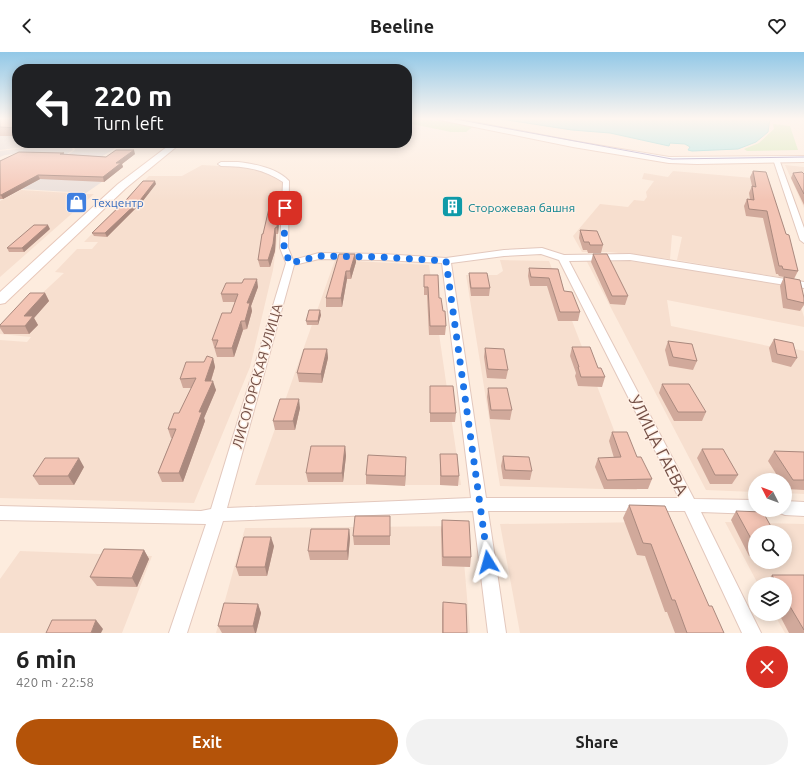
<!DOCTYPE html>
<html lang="en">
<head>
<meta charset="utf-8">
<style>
  :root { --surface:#fff; --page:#f2f2f2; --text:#222; --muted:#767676; --accent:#b45309 }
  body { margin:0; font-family:Ubuntu,sans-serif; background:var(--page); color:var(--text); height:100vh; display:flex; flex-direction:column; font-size:15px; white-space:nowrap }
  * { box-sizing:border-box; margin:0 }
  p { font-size:13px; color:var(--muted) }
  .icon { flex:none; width:22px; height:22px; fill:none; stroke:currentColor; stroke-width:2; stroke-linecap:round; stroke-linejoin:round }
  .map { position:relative; height:581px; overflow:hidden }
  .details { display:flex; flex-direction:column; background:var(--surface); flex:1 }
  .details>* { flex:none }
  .top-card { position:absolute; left:12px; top:12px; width:400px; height:84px; border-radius:16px; box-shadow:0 2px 10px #0003; background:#202124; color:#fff; overflow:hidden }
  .needle { width:26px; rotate:312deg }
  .fabs { position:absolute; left:748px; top:421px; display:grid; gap:8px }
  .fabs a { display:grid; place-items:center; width:44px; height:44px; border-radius:50%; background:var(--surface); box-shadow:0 2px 10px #0003; font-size:20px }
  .pin { position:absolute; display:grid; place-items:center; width:34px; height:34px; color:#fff; margin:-17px; border-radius:8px; box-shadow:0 2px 6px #0006 }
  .me { position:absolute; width:44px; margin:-22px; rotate:352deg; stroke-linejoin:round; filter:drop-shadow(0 0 3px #0008) }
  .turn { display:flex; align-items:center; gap:14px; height:84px; padding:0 16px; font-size:18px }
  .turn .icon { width:52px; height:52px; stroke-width:2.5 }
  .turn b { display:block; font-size:28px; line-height:34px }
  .round { display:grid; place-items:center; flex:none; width:42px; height:42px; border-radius:21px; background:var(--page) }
  .headline { display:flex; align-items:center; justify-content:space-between; height:68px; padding:0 16px }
  h1 { font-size:24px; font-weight:700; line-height:30px }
  .action { display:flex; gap:8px; margin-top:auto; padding:8px 16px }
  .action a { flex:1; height:46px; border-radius:24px; background:var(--accent); color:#fff; font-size:16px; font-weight:700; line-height:46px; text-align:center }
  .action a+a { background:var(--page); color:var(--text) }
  header { display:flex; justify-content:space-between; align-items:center; height:52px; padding:0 16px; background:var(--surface); font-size:18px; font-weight:700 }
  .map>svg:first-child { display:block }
</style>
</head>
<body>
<header><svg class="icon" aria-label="back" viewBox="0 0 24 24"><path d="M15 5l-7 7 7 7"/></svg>Beeline<svg class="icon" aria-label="heart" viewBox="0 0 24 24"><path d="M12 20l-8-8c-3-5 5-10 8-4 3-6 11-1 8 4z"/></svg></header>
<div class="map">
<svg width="804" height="581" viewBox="0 0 804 581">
  <rect width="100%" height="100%" fill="#fdecde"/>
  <path fill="#f7dfcf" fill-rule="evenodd" d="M202,113l53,3 28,13 -4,46 -6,43 -23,97 -56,136 -194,-5v-158l27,2 4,-5 -31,-3v-9l37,-27 27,-25 -9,-1 22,-23h15l6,-7h-14l65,-66h33z
    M785,113l19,2v41z
    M673,119l91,8 26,100 -113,-19 5,-23 -10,-2 -2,24 -60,-7h-28l-9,-16 27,-32 28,3 6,-7 10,1 3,-4 -1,-5 8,-11 -12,-2 2,-6 24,4z
    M21,138l49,3 -1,1h25l-94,83v-76z
    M585,206h23l130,18 56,9 10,32v10l-137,-27 4,26 112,23 8,-1 13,3v143l-19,-1v-13h-30v12l-49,-2z
    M335,208l94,5 32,220h-206z
    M500,208l49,1 88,229 -137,-4 -34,-211h31l6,-4z
    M653,470l46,111h-179l-20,-109z
    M725,470l79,2v109h-19l-11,-19h11v-30h-27zM755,480h30v30h-30z
    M461,474l9,107h-254l29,-105z
    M20,499l132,5 -30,77h-122v-54z"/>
  <path fill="#eadfda" d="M0,66h17v25h38l-55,7z
    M66,91h3l4,7 -6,4 -44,-1 -18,2 -5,2v-6z
    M73,91h54l-5,1 -21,13 -32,-3 6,-4z
    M0,113l106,14 -20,14 -65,-4 -21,11z"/>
  <path fill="#d6eabc" d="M407,66l24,2 43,6 -8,6h-15l-44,-9z
    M773,72l17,2 8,24 -51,1 -3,-2 15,-6 15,-14z"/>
  <path fill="#b2e6e6" stroke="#98d8d8" d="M494,66h276l-2,14 -12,10 -18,7 -46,2 -4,-1 2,-3 -5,-3 -15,-1 -1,3 -59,-13 -38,-3z"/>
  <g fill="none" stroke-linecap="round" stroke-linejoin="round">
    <defs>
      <path id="minor" d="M776,105l3,2 25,69v15l-4,-3 -27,-81z
        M238,110c17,2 39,6 51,19l-1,67 5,12 26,-7 63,1 64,4 58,-8 38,-2 22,7 66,-1 174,28v6l-174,-28 -61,1 125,238 61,1v10h6l-6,4 -54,-2 60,121h-19l-57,-122h-197l18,122h-18l-15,-122 -250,10 -36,112h-18l37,-109 -206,-4v-14l201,5 10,-2 75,-246 -6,-15 3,-66c-19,-13 -39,-16 -62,-16l-3,-2 3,-2zM541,202l18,6 120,238h-193l-35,-235 53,-7zM319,207l63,1 60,3 29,235 -244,10 67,-243z
        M785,449l19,1v14l-19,-1 -5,-2 -2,-3h7z"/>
      <path id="secondary" d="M436,66h17l120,23 96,16 135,-1v6l-107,2 -28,-1 -96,-16 -133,-27z
        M172,91h9l-55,45 -121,115 -5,1v-12l118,-108z"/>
    </defs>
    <use href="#minor" stroke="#e3c8bd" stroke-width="2"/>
    <use href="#secondary" stroke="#e8c8ba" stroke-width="2"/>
    <use href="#minor" fill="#fff" fill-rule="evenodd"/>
    <use href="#secondary" fill="#fff" fill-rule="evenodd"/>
    <path stroke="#ad9ec5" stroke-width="1" d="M450,66l222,41 132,-2"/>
  </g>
  <path fill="#d1a99b" d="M0,66h17v18h-17z
    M64,102l42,3 29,-3 -13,10 1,3 -19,15 -64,-3 -37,20h-3v-38z
    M753,119l45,100 -4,8 -15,-3 -1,-2h-2l-13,-56 -17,-2 -2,-10 3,-7h3l-1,-6 3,-7 -2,-9z
    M793,121l11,1v31l-13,-27z
    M156,132l-14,18 -35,35 -13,-1 -2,-3z
    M279,151l1,7 -2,24h-2l-1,17 -5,16h-10l-2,-7 5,-26z
    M50,177l-26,23h-15l-2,-4z
    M580,178l23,15 -2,8h-13l-1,-3h-4l-4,-12z
    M355,202l1,8 -5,17h-4l-5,28h-16v-9z
    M593,202l35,42 -3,9 -15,-1 -19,-42z
    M529,216l29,1 6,22 16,21 -2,9h-20l-11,-35h-17l-2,-10z
    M469,221l21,15 -1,8h-18l-2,-15z
    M424,223l15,23 4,13 3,15 -1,9h-16l-2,-40h-3z
    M784,225l20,21v7l-4,6 -17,-3 -3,-22z
    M258,235l-7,19 1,5 -5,18 -4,1 -9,27h-17l-5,-17 19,-27 4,-11h-12l-2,-8z
    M45,241l4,8 -15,17 4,7 -9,9h-25l-4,-6v-3z
    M321,263l-3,10h-11l-1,-4z
    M774,287l23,19 -6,9 -19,-5 -3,-14z
    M668,289l29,20 -4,9 -24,-4 -4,-16z
    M572,295l26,21 7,9 -3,10 -24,-1 -3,-10 1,-3 -6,-17z
    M485,296l23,22 -2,9 -19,-1 -3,-21z
    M327,297l1,9 -6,25 -23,-1 -2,-9z
    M213,306l2,9 -4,14 5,9 -12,28 1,3 -22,61h-21l-4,-9 14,-35h-1l-3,-9 11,-16 13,-25h-9l-3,-9 24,-17z
    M662,332l44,28 -4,9h-28l-15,-28z
    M430,334l26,27 -1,9h-25z
    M488,336l24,22 -2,10 -20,-1 -3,-22z
    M300,356l-5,22h-20l-2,-9z
    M612,380l25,25 15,22 -4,10h-44l-9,-22 3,-9h16l-5,-17z
    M345,394l1,10 -3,26h-35l-2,-9z
    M702,397l36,26 -6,9h-22l-13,-26z
    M774,399l30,1v38l-18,-1 -1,-2v-7h-5l-12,-19z
    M440,402l19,22 -1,10 -18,-1z
    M503,404l29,15 -2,9 -27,-1 -2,-13z
    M406,405l-1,29 -39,-2v-9z
    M84,415l-10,18h-35l-6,-9z
    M629,453l80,101 15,27h-49l-8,-21h-2l-20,-56 -8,-1 -14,-37z
    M736,459l19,21v24h-6l-18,-36z
    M390,464v29h-36l-1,-9z
    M442,468l29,37 -1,10 -28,-1 -1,-36z
    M349,477l1,9 -2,22h-38l-2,-9z
    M274,494l-7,30h-28l-3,-9z
    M144,498l5,9 -12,28 -40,-1 -7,-9z
    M772,523h32v58h-15l-10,-19h6v-30h-20z
    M443,550l24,31h-25v-22z
    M258,552l3,9 -5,20h-34l-4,-7z"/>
  <path fill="#aa897e" d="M134,98l1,4 -13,10 1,3 -19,15 -1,-5 13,-14z
    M38,123l2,4 -37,20 -2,-4z
    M155,129l1,3 -14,18 -35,35 -2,-4z
    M279,151l1,7 -2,24 -1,-7z
    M48,173l2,4 -26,23 -2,-4z
    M275,176l1,6 -1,17 -5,16 -2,-7z
    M355,202l1,8 -5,17 -1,-8z
    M346,219l1,8 -5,28 -1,-9z
    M257,227l1,8 -7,19 1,5 -5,18 -2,-8 2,-18z
    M45,241l4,8 -15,17 4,7 -9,9 -4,-8 -1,-10z
    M320,258l1,5 -3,10v-4z
    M241,269l2,9 -9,27 -2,-9z
    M327,297l1,9 -6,25 -1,-9z
    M213,306l2,9 -7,23 -3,-9z
    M213,329l3,9 -12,28 1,3 -22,61 -4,-9 20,-61z
    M299,347l1,9 -5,22 -2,-9z
    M345,394l1,10 -3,26 -1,-9z
    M406,405v9l-1,20v-10z
    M79,406l5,9 -10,18 -6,-9z
    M349,477l1,9 -2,22 -1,-9z
    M271,485l3,9 -7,30 -2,-9z
    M144,498l5,9 -12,28 -5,-9z
    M258,552l3,9 -5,20h-1l-2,-7z
    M96,568l7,9 -2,4h-10z"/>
  <path fill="#f3c4b4" stroke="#aa897e" d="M0,66h17v10l-17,-1z
    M116,98h18l-18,13h5l-18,14 -65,-2 -37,20h-1v-34l19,-9 45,1 -4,1 46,3z
    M753,119l13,1 20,62 3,1 9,36 -15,-2 -1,-3h-3l-12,-55 -18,-2 -2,-10 7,1 -2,-14 4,1z
    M802,120l2,2v20l-11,-21z
    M143,129h12l-14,18 -36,34h-13l35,-34z
    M279,151l-2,24 -2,1 -2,16 -5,16h-10l4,-26h1l7,-30z
    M34,173h14l-26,23h-15z
    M580,178l17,1 6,14h-13l-1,-3h-5z
    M339,202h16l-5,17h-4l-5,27h-15z
    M593,202h14l21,42h-16z
    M529,216l29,1 6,22 8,1 8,20h-20l-11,-34 -18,-1z
    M469,221h18l3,15h-19z
    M424,223h14l1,23h2l2,13h2l1,15h-16l-2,-39h-4z
    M784,225l16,3 4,18v5l-17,-4z
    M244,227h13l-10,24h3l-5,18h-4l-9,27h-17l3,-8h-6l10,-27h9l7,-19h-17l5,-11h16z
    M30,241h15l-21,23h9l-8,10h-25v-1z
    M309,258h11l-2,11h-12z
    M774,287l19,4 4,15 -20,-4z
    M668,289l24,3 5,17 -24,-4z
    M572,295h18l8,21h3l4,9h-24l-3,-10h1z
    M485,296l19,1 4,21 -20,-1z
    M304,297h23l-6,25 -24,-1z
    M207,304l6,2 -8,23h8l-14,31h3l-23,61h-21l18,-44h-8l6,-16h5l17,-35 -16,1 6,-17h18z
    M662,332h27l17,28h-28z
    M430,334h23l3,27h-26z
    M488,336h19l5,22h-21z
    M280,347h19l-6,22h-20z
    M612,380h15l10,25h4l11,22 -45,1 -9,-22 23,-1z
    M311,394h34l-3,27h-36z
    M702,397h21l15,26h-23z
    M774,399l30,1v28h-11z
    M440,402h17l2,22h-18z
    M368,403l38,2 -1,19 -39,-1z
    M503,404l26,1 3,14 -27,-1z
    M45,406h34l-11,18h-35z
    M629,453l36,1 44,100h3l12,27h-37l-12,-33h-3l-21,-56 -8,-1z
    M736,459l27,1 11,20h-19v14z
    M355,464h35v20h-37z
    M442,468l27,1 2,36h-28z
    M311,477h38l-2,22h-39z
    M244,485h27l-6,30h-29z
    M104,497l40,1 -12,28 -42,-1z
    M772,523h32v55l-19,-32v-14h-8z
    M443,550l23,2 1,29h-24z
    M224,551l34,1 -5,22h-35z
    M52,568h44l-5,13h-45z"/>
  <linearGradient id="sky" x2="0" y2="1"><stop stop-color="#92c8e7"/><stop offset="0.45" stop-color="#fef6f0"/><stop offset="1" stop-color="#fef6f0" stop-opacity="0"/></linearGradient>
  <rect width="804" height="148" fill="url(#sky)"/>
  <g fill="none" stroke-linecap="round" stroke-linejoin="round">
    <path stroke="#1a73e8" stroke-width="7" stroke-dasharray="0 12.6" d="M285,156l-1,40 6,15 30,-7 62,1 64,4 42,301"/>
  </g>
  <defs>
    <symbol id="shop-square" viewBox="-11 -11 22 22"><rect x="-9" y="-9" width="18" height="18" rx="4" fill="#3f7fe0" stroke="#fff0e5"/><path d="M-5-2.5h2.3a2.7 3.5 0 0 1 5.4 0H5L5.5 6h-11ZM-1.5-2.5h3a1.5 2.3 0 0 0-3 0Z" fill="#fff"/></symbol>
    <symbol id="building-square" viewBox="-11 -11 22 22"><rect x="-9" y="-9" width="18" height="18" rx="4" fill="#0f9aa8" stroke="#fff0e5"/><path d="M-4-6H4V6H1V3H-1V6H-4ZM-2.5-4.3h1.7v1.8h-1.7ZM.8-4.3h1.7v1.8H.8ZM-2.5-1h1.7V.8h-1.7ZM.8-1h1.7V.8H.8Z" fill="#fff"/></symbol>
  </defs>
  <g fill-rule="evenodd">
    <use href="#shop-square" x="64" y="138" width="25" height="25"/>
    <use href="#building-square" x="440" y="142" width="25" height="25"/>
  </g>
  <g text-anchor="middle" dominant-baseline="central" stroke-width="3" stroke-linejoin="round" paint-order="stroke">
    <g font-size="12" fill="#366cbe" stroke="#fff0e5" text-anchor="start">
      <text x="92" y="150">Техцентр</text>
    </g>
    <g font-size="12" fill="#0d838f" stroke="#fff0e5" text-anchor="start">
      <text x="468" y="155">Сторожевая башня</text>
    </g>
    <g font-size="14" fill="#734f46" stroke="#fff0e5">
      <text transform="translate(257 324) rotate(-74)">ЛИСОГОРСКАЯ УЛИЦА</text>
    </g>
    <g font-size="17" fill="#734f46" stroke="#fff0e5">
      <text transform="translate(659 393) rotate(63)">УЛИЦА ГАЕВА</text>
    </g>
  </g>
</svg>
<div class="fabs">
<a><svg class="needle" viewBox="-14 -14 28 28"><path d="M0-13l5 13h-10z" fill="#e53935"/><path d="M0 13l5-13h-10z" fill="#767676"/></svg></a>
<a><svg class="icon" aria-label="search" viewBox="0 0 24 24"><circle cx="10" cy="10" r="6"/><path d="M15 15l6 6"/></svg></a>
<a><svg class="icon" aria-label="layers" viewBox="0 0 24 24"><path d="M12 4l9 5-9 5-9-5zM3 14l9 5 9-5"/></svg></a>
</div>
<div class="pin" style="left:285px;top:156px;background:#d93025"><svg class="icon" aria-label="arrive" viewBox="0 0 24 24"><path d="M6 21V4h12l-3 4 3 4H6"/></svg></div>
<svg class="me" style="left:488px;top:510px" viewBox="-20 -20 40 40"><path d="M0-17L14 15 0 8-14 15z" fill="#1a73e8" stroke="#fff" stroke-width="4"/></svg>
<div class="top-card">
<div class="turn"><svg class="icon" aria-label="left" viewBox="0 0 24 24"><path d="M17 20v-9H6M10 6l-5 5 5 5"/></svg><div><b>220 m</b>Turn left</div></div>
</div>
</div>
<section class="details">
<div class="headline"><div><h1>6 min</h1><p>420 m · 22:58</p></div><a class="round" style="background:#d93025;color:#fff"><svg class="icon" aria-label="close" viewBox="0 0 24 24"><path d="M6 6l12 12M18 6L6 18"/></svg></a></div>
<div class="action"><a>Exit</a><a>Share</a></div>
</section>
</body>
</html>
